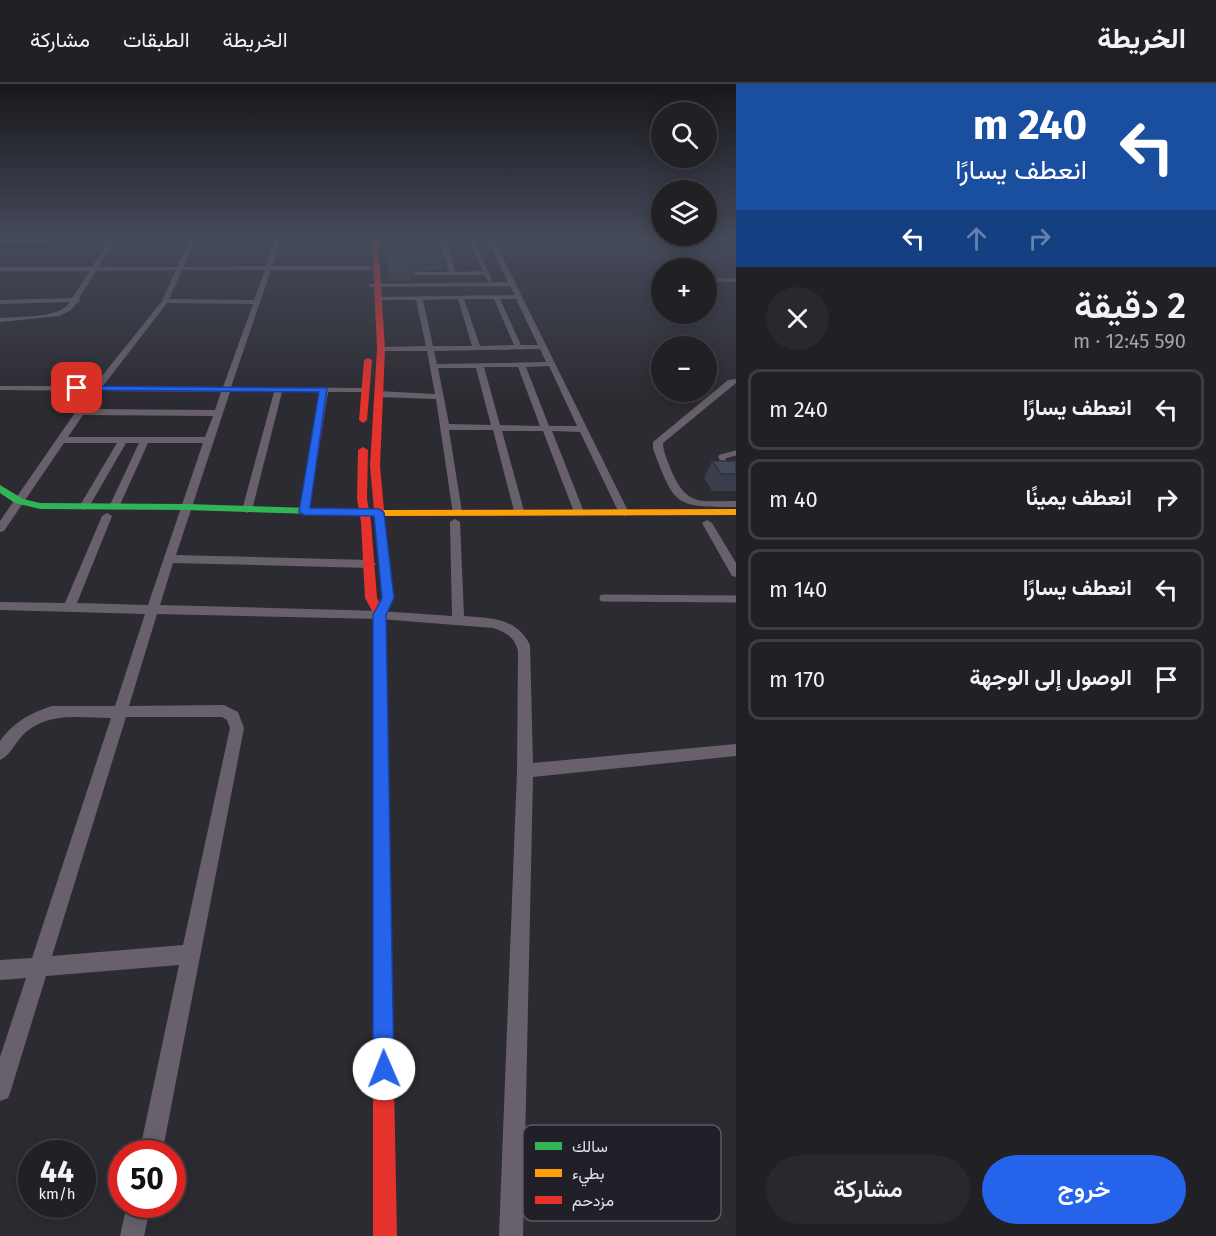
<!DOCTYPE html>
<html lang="ar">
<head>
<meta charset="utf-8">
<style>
  :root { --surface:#212025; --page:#29282d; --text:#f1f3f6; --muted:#a2a3a7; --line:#3e3e42; --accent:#2563eb }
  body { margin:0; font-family:"Fira Sans",Vazirmatn,sans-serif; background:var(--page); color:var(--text); direction:rtl; height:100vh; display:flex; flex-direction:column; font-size:22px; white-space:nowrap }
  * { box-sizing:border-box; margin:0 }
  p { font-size:20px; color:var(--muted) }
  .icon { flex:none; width:33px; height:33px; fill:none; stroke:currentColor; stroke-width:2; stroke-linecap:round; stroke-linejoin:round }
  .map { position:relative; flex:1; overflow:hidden; direction:ltr }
  .panel { display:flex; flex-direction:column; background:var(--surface); width:480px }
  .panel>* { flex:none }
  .banner { background:#1a4fa0; color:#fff; overflow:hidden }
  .controls { position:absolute; left:651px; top:18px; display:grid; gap:12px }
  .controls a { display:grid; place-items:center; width:66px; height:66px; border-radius:50%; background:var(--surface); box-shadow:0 3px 15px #0003,0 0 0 2px var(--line); font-size:30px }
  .speed { position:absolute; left:18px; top:1056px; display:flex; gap:12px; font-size:30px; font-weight:700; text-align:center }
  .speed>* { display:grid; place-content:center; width:78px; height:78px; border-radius:50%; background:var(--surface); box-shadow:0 3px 15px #0003,0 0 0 2px var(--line); line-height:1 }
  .speed small { font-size:15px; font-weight:400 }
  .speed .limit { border:9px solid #d22; background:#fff; color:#111 }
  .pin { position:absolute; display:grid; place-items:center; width:51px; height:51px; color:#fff; margin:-26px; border-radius:12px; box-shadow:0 3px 9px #0006 }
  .me { position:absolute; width:66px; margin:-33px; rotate:359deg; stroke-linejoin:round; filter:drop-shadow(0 0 4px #0008) }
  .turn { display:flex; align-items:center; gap:21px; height:126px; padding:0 30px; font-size:27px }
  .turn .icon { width:78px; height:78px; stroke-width:2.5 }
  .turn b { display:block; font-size:42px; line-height:51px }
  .lanes { display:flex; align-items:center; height:57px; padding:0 30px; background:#0003; justify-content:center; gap:30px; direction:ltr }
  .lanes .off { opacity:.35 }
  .round { display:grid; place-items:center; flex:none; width:63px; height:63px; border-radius:32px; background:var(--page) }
  .summary { display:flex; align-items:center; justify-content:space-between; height:102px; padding:0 30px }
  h1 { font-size:36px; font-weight:600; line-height:45px }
  .action { display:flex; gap:12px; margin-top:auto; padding:12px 30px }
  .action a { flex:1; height:69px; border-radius:36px; background:var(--accent); color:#fff; font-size:24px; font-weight:600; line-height:69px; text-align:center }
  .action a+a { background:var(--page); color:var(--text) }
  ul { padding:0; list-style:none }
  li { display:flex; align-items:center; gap:18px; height:81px; margin:0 12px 9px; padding:0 18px; border:3px solid var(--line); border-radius:12px }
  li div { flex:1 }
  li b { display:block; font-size:22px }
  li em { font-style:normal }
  header { display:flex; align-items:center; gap:36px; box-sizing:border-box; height:84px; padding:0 30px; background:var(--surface); border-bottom:2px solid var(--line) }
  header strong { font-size:28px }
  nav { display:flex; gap:33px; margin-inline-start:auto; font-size:21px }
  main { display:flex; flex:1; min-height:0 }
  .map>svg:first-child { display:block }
</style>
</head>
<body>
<header>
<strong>الخريطة</strong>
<nav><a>الخريطة</a><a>الطبقات</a><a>مشاركة</a></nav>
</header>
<main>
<section class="panel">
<div class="banner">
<div class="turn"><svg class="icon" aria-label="left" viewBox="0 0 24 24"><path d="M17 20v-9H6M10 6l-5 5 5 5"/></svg><div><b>240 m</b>انعطف يسارًا</div></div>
<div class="lanes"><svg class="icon" aria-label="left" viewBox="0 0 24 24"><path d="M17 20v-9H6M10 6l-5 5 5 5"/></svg><svg class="icon off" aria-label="ahead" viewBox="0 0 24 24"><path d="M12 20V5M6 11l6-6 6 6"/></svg><svg class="icon off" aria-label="right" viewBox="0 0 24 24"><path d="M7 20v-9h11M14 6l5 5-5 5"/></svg></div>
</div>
<div class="summary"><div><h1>2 دقيقة</h1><p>590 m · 12:45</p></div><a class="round"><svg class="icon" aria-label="close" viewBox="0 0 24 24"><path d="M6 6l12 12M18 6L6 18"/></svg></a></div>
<ul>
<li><svg class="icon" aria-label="left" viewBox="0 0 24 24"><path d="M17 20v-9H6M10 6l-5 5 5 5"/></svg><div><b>انعطف يسارًا</b></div><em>240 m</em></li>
<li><svg class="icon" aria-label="right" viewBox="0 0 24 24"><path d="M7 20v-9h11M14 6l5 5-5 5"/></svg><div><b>انعطف يمينًا</b></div><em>40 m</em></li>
<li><svg class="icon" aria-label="left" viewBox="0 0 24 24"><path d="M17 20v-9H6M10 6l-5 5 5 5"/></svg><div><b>انعطف يسارًا</b></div><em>140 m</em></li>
<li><svg class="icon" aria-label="arrive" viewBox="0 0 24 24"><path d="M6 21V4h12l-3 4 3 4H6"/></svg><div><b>الوصول إلى الوجهة</b></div><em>170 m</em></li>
</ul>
<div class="action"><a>خروج</a><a>مشاركة</a></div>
</section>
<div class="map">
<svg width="736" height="1152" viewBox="0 0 736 1152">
  <rect width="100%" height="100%" fill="#2c2b31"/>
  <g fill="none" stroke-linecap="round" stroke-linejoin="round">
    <path stroke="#68616c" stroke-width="3" d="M706,196h30"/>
    <path stroke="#68616c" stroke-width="5" d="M736,369l-15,4 5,7 10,6"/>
    <path stroke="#68616c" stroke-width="7" d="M603,514l133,1"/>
    <path fill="#68616c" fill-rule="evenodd" d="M111,154l260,1 -91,2 -8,25h97l3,2 -3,2h-98l-40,117 133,1 4,2 -4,2h-36l-19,120 -5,3 -5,-3 20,-120h-37l-30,118 -5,3 -5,-3 32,-118h-44l-54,163 194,5 6,4 -6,4 -197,-5 -13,42 220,6 72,5 -2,-94 5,-3 5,3 4,94c27,2 53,2 66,29l3,118 203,-19v12l-203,21 -10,459h-24l18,-465 1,-120c-3,-13 -12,-19 -25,-23l-113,-9 -223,-5 -28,92 95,-1 14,7 6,16 -82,426h-23l40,-189 -133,11 -35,114 -3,8 -8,3v-44l26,-79 -26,2v-20l32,-2 79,-240c-31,0 -65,-7 -89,18 -7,7 -12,20 -22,24v-19c14,-19 30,-28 52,-35h63l30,-92 -145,-4v-8l65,1 37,-87 5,-3 5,3 -35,87 71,2 55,-162h-55l-29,64 -5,3 -5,-3 30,-64h-13l-37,64 -5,3 -5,-3 38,-64h-53l-60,88 -4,1v-11l90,-130 -90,-1v-4h94l68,-85 14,-31 -80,1 -17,27 1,2 -9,10 -12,6 -59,6v-4c19,-2 60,1 70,-16l-70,2v-4l72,-2 18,-27h-90v-4h92l16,-25 -108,1v-4zM189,157l-12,26h-79l16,-25zM195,157h80l-9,25 -83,1zM182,186h83l-11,30 -85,-1zM167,219l86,1 -30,83 -120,-1zM99,307l122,1 -6,18 -129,-1zM83,331l130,1 -8,21h-137zM126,633h96l5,3 3,8 -47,217 -131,11z
      M439,154h6l10,34 28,-1 -15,-33h6l18,43h-4l-3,-6h-73l2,-3h35l-4,-15 -25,-2 24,-2z
      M487,154h6l136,275 -1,2 -4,1 -5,-3 -39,-81 -28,-1 32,81 -5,3 -5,-3 -31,-81h-41l22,80 -5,3 -5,-3 -21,-81h-44l13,82 -5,3 -4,-1 -17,-115 -58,-2 -4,-3 4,-3 57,3 -8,-43h-46l-4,-2 4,-2 45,-1 -10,-46h-36l-2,-3 137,-2 -5,-9 -140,1 -2,-3 140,-2zM458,215l14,47h-39l-10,-46zM464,215h30l20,46 -34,1zM500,215h16l22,46h-17zM540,265l6,13 -109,2 -3,-13zM549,282l28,60h-28l-23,-59zM484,283h34l22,59 -40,-1zM438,284h38l15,57 -42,-1z
      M736,295v4l-73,60c0,9 5,18 8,27 16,37 29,31 65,31v6c-62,0 -61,-1 -83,-58v-7l75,-62z
      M707,436l5,3 24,40v14l-4,-1 -30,-53z
      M127,1120h24l-7,32h-24z"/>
    <path fill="#30b455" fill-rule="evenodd" d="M0,401l23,14 17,4 146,1 192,6 5,3 -5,3 -192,-6 -146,-1 -25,-6 -15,-10z
      M380,434l5,3 9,77 -8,17 7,417 -3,7 -7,3 -7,-3 -3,-7 1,-417 8,-17 -7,-77z"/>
    <path fill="#ff9f0a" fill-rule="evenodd" d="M736,425v6l-358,1 -5,-3 5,-3z"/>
    <path fill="#e5322d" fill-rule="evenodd" d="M372,154h6l7,111 -5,117 5,55 -5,3 -5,-3 -5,-55 7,-117z
      M368,274l4,2 -5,60 -4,3 -4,-3 5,-60z
      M363,363l5,3 -1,49 4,23 6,76 9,17 -6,4 -4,-1 -11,-20 -4,-76 -4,-23 1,-49z
      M383,938l7,3 3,7 4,204h-24v-204l3,-7z"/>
  </g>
  <path fill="#3a3e4c" d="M389,154h20v14l35,11 -1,7 -33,2v9h-22l-3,-23v-7h6z
    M712,377h24v30h-24l-8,-13z"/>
  <path fill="#434858" stroke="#2f323e" stroke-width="1.5" d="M391,154h18v1l-18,1z
    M385,167l55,2 4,10 -35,3 2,8h-23z
    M712,377h24v13h-15z"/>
  <linearGradient id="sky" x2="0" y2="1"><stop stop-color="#18181b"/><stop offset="0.49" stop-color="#454a5a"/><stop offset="1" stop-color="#454a5a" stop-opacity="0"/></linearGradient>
  <rect width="736" height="316" fill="url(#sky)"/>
  <path fill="#2563eb" stroke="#184099" stroke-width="1.5" d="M77,302l250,2 -17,120 69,1 5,4 10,85 -8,17 8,454 -3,8 -7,3 -8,-3 -3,-8v-454l9,-17 -8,-82 -70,-1 -5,-3 20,-120 -245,-2v-3z"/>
  <rect x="523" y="1041" width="198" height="96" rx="9" fill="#212029" stroke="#5b5a62" stroke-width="1.5"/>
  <rect x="535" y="1058" width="27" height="8" fill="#30b455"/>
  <rect x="535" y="1085" width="27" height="8" fill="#ff9f0a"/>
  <rect x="535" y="1112" width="27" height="8" fill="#e5322d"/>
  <g font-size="16" fill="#e1e1e7">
    <text x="572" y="1068">سالك</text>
    <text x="572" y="1095">بطيء</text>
    <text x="572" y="1122">مزدحم</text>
  </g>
</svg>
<div class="controls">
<a><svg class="icon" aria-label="search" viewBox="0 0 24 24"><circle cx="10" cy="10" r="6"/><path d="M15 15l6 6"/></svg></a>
<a><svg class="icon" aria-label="layers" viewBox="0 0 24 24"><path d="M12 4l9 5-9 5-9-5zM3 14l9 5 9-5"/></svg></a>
<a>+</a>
<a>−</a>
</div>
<div class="speed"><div>44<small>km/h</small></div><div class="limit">50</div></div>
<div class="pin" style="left:77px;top:304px;background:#d93025"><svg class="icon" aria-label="arrive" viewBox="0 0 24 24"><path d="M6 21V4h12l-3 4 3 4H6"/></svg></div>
<svg class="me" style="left:384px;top:985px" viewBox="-20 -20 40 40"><circle r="19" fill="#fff"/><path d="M0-13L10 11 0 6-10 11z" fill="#2563eb"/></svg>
</div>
</main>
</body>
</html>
